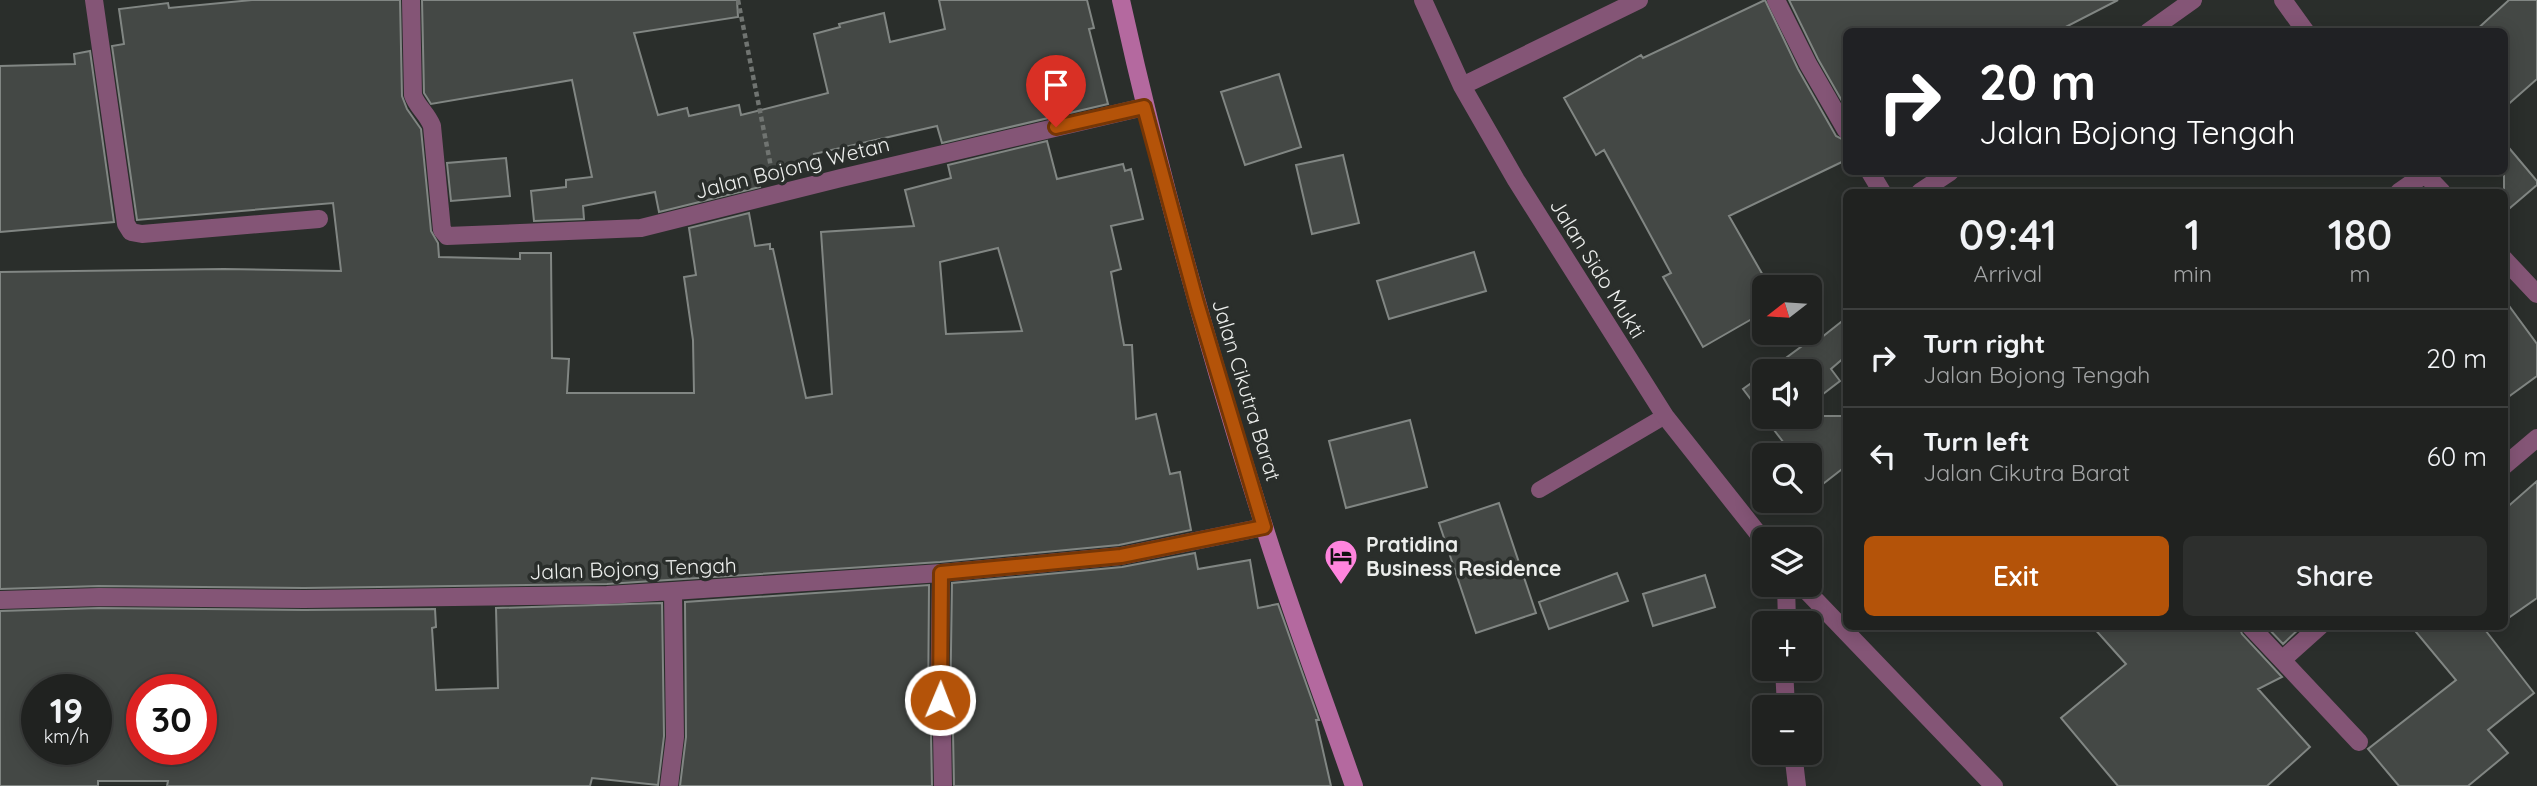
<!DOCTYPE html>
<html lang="en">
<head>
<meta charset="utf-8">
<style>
  :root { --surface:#202220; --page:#2d2f2d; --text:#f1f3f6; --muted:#a2a4a5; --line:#3d3f3e; --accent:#b45309 }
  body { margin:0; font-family:Quicksand,sans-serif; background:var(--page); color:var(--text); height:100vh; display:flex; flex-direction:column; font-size:26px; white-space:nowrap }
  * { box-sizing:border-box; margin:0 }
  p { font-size:23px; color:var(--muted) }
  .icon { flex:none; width:38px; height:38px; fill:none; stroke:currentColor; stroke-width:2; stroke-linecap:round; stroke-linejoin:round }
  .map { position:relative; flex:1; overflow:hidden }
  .side { position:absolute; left:1843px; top:189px; width:665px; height:441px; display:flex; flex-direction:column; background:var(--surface); border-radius:10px; box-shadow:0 4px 18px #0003,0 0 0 2px var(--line) }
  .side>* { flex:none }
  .banner { position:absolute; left:1843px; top:28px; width:665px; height:147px; border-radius:10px; box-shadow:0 4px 18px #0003,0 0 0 2px var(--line); background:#202124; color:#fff; overflow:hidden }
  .needle { width:46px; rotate:253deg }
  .buttons { position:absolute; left:1752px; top:275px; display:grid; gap:14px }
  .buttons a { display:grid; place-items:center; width:70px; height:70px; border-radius:10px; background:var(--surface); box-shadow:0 4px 18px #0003,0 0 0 2px var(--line); font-size:35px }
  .speed { position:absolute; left:21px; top:674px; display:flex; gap:14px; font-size:35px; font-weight:700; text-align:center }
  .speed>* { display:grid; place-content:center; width:91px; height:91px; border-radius:50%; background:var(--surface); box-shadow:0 4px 18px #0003,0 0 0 2px var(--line); line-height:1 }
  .speed small { font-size:18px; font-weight:400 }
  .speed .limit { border:10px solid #d22; background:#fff; color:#111 }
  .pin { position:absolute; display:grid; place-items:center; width:60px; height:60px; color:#fff; margin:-72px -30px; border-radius:50% 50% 50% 0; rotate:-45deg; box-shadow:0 0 7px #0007 }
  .pin .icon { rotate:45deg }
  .me { position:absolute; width:77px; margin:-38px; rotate:1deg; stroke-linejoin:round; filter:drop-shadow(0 0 5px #0008) }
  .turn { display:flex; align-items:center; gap:24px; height:147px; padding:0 21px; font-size:32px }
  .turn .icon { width:91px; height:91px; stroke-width:2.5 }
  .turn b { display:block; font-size:49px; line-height:60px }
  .eta { display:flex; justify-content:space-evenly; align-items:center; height:119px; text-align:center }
  .eta b { font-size:42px; font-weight:600; line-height:49px }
  .cta { display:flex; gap:14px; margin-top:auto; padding:14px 21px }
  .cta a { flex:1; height:80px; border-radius:10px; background:var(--accent); color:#fff; font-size:28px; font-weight:600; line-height:80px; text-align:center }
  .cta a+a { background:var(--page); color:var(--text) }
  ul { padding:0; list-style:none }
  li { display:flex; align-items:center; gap:21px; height:98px; padding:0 21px; border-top:2px solid var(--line) }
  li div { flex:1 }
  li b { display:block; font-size:26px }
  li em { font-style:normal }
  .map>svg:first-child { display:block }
</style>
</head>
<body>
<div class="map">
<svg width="2537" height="786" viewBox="0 0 2537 786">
  <rect width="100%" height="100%" fill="#2a2e2b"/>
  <path fill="#444845" stroke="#818683" stroke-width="2" fill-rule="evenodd" d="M252,0h148l2,96 5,13 14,20 10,102 7,12 1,14 81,2v-6h31l1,105 17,1 -2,34h127l-1,-53 -9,-63 12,-2 -7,-47 60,-15 6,33 15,-2v5h3l33,149 26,-4 -11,-162 93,-6 -9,-36 46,-12 -3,-13 99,-24 10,38 66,-15 2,7 6,-2 12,50 -32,7 10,43 -10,3 13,73h8l4,74 20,-5 14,60 10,-2 11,58 -72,15 -179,17 -333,22 -303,4 -205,-2 -99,3v-317l224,-3 117,2 -8,-68 -196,17 -25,-174 12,-2 -5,-35 49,-6 1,5zM998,248l24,83 -76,3 -6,-72z
    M422,0h315l1,17 -104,16 24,82 29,-7 2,8 50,-11 2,10 87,-22 -14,-59 26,-7 -1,-3 45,-11 6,29 55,-13 -6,-29h148l7,28 -5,1 19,75 -166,39 -5,-17 -123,28 2,8 -58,15 2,10 -101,25 -4,-20 -72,14 1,13 -50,2 -3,-30 35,-4v-7l26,-3 -20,-97 -141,24 -7,-11z
    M1765,0l33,69 38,67 10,5v19l-117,56 35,61v35l-61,35 -40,-70 8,-4 -67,-123 -8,5 -32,-57 77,-43 2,3z
    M1789,0h329l-62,32h-210v76l-28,-49z
    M2509,0h28v79l-33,29v-76h-30z
    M90,51l24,171 -114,10v-166l75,-2 -1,-10z
    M1279,74l22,73 -56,18 -24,-73z
    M2504,142l33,39v4l-33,28z
    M1343,155l16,68 -47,11 -16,-69z
    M506,158l4,38 -59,5 -4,-38z
    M1474,252l12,39 -97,28 -12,-38z
    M2504,299l33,45v32l-33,24z
    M1846,318v38l-15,13 9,12 -30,23v-33h-42l41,-30 3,4z
    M1764,374v42h82v50l-36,28v-39h-17l-50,-66z
    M1410,420l17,67 -81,21 -17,-67z
    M2537,481v117l-33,23v-111z
    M1499,503l37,110 -60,20 -37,-110z
    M1195,553l3,16 52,-9 8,48 20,-4 41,116h-3l15,66h-377l-1,-54 -3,-16 2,-133 170,-16z
    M1617,573l11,28 -79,28 -10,-27z
    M1705,575l10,32 -62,19 -10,-32z
    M929,585l-1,132 3,16 1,53h-252l6,-49 -1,-135z
    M662,603l2,133 -6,49 -66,-7 -2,8h-423l1,-5h-70v5h-98v-175l99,-3 205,2 131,-1 1,18 -4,1 4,62 62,-2 -2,-80zM201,688v61h-60l1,-59zM37,690h59v59h-59z
    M2092,626h147l3,8 40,43 -24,12 52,58 -43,39h-149l-57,-68 65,-54z
    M2266,626h36l-19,18z
    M2411,626h71l52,67 -46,37 20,23 -40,33h-69l-31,-37 88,-69z"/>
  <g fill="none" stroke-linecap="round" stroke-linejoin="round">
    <path stroke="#707471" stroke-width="4.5" stroke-dasharray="5 3.5" stroke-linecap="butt" d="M738,0l33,167"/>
    <path stroke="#845576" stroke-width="16" d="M1539,490l126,-74"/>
    <path stroke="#845576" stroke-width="18" d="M94,0l32,224 5,8 11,2 177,-15
      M411,0l2,95c4,12 14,18 19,31l10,104 5,6 194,-8 200,-50 303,-71
      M1423,0l39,86 54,94 149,236 99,125
      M1776,0l32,64 38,66
      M2283,0l23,32
      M2148,32l45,-32
      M1462,86l177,-86
      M1870,172l12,20
      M2423,172l19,20
      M1920,192l30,-20
      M2399,192l26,-18
      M2504,259l33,35
      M2504,466l33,-28
      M941,573l-2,144 3,15 1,54
      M1786,584l1,39
      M1800,584l194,202
      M0,600l99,-3 205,2 303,-4 66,-4 268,-18 180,-17 143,-29
      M2250,626l109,116
      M2282,660l38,-34
      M1784,668l2,39
      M1793,752l4,34
      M669,786l6,-49 -2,-146"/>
    <path stroke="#b4699f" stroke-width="18" d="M1121,0c39,177 88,353 143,526 27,87 60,173 90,260"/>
  </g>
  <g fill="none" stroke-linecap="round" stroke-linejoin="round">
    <defs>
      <path id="route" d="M940,700l1,-127 180,-17 143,-29 -67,-224 -53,-196 -88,20"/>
    </defs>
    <use href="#route" stroke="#753606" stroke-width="18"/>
    <use href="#route" stroke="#b45309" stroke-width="12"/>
  </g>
  <defs>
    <symbol id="hotel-pin" viewBox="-11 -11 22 30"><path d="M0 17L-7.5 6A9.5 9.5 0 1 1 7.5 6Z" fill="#ff85de" stroke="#2a2e2b"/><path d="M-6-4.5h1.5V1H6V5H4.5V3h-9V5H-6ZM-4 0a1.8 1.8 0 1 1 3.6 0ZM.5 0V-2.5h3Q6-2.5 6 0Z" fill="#111"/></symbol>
  </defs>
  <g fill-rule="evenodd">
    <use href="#hotel-pin" x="1322" y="537" width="38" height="52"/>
  </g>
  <g text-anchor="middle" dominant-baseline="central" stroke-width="7" stroke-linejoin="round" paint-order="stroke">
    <g font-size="21" fill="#eceeec" stroke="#2a2e2b">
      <text transform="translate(792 167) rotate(-14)">Jalan Bojong Wetan</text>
      <text transform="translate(1598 268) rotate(58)">Jalan Sido Mukti</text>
      <text transform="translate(1247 390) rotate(73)">Jalan Cikutra Barat</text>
      <text transform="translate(633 568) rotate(-2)">Jalan Bojong Tengah</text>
    </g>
    <g font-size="21" font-weight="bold" fill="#eceeec" stroke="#2a2e2b" text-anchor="start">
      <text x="1366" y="544">Pratidina<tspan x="1366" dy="24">Business Residence</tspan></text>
    </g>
  </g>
</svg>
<div class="buttons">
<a><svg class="needle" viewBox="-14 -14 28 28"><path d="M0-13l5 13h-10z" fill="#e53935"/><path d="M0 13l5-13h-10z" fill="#a2a4a5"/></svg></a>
<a><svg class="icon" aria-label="sound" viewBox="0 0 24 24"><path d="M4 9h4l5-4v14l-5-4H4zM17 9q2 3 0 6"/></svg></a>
<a><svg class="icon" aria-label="search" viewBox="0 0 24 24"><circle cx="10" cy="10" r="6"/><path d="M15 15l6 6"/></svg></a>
<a><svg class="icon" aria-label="layers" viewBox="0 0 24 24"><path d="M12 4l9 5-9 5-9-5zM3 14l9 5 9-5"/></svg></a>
<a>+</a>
<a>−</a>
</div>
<div class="speed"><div>19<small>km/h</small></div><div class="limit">30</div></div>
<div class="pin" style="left:1056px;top:127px;background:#d93025"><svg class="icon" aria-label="arrive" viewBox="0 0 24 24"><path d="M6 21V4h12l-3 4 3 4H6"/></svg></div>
<svg class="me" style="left:940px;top:700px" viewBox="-20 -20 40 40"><circle r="17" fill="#b45309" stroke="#fff" stroke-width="3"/><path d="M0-11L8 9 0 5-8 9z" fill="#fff"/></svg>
<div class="banner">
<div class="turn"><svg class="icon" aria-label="right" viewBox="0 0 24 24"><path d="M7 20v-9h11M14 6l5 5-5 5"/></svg><div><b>20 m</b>Jalan Bojong Tengah</div></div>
</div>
<section class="side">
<div class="eta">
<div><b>09:41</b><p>Arrival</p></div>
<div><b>1</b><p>min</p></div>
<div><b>180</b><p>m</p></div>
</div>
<ul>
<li><svg class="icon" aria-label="right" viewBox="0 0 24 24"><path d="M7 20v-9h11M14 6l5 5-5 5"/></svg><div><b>Turn right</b><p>Jalan Bojong Tengah</p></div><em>20 m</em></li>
<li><svg class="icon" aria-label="left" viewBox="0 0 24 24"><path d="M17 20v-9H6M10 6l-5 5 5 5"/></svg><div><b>Turn left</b><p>Jalan Cikutra Barat</p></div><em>60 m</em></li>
</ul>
<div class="cta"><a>Exit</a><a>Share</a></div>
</section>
</div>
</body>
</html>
